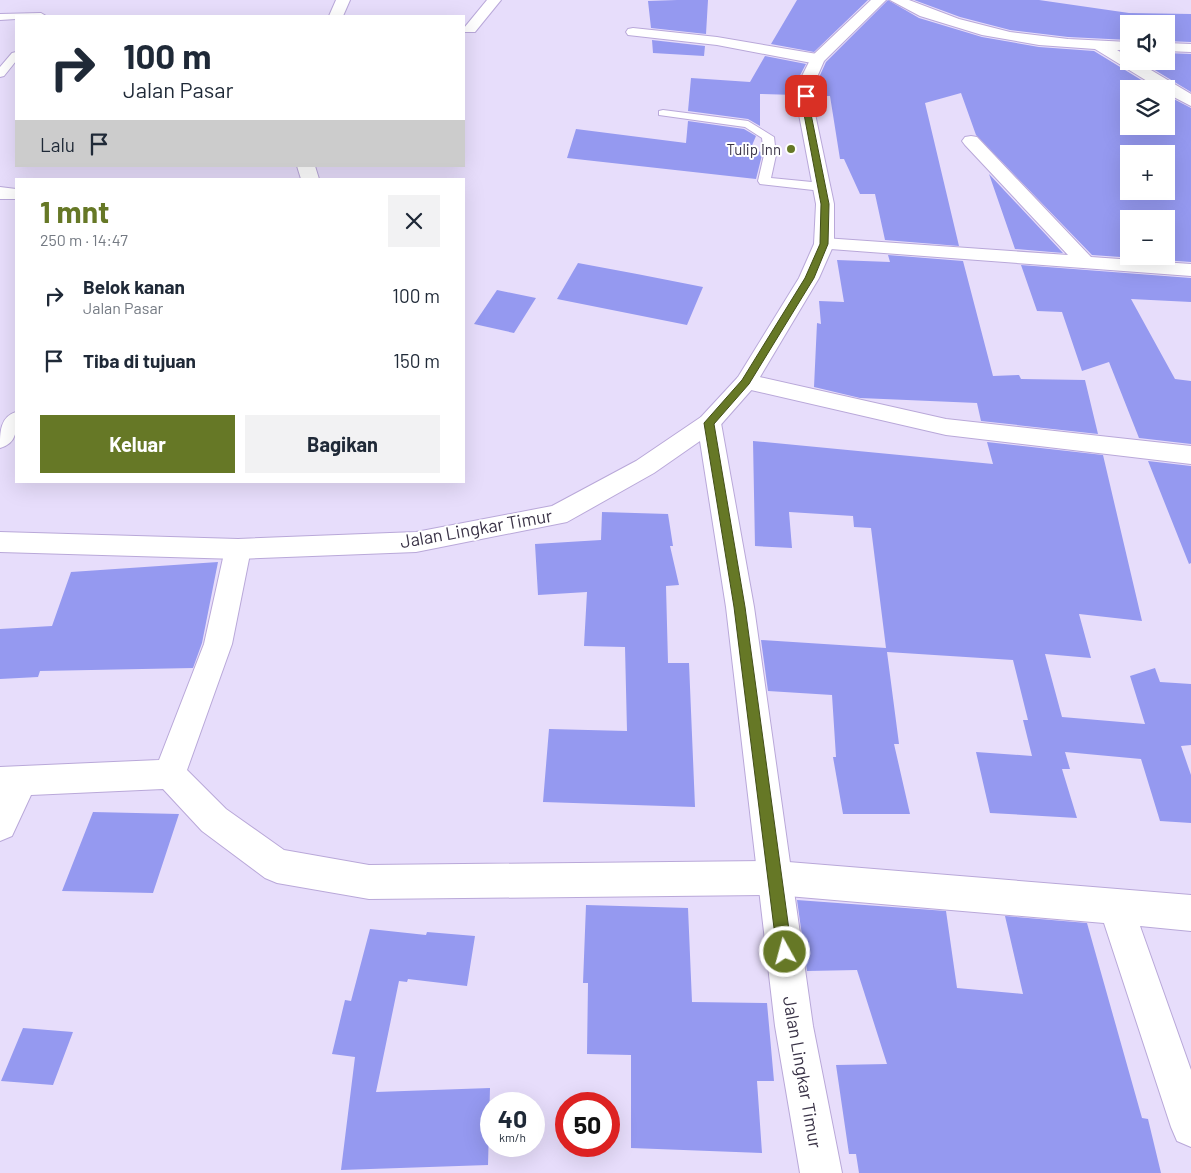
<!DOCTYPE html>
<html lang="id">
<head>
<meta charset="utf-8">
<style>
  :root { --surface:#fff; --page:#f2f2f3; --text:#1f2937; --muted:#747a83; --accent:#667826 }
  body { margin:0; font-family:Barlow,sans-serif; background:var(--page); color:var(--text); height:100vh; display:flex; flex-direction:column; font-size:19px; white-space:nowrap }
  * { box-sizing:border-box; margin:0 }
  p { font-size:16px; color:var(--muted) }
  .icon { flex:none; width:28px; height:28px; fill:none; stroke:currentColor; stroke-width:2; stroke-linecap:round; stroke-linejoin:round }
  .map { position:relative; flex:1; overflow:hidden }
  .drawer { position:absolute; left:15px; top:178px; width:450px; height:305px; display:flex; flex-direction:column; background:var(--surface); border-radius:0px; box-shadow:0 5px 20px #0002 }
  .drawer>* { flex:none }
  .hud { position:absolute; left:15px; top:15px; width:450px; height:152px; border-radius:0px; box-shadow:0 5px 20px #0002; background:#fff; color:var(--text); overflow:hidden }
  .fabs { position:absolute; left:1120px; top:15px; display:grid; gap:10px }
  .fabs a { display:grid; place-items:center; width:55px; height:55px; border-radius:0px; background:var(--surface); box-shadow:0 5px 20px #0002; font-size:25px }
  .speed { position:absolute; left:480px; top:1092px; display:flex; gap:10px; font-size:25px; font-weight:700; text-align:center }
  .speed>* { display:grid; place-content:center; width:65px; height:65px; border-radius:50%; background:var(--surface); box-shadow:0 5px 20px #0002; line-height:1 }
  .speed small { font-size:12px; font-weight:400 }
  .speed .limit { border:8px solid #d22; background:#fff; color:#111 }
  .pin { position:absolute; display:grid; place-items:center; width:42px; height:42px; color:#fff; margin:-21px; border-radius:10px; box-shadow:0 2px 8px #0006 }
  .me { position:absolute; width:55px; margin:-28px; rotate:353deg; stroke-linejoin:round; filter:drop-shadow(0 0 4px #0008) }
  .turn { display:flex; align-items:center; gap:18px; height:105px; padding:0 25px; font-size:22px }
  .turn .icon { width:65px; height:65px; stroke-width:2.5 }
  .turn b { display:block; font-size:35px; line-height:42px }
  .then { display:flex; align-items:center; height:48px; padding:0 25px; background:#0003; gap:10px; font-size:19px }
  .round { display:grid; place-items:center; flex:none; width:52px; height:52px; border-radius:0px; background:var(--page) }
  .head { display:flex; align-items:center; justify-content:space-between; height:85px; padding:0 25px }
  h1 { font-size:30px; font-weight:700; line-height:38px; color:var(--accent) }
  .cta { display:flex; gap:10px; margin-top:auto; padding:10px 25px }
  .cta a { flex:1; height:58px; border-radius:0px; background:var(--accent); color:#fff; font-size:20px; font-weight:700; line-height:58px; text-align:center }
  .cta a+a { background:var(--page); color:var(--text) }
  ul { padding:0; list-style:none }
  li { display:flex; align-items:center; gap:15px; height:65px; padding:0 25px }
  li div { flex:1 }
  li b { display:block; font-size:19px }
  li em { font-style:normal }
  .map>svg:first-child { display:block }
</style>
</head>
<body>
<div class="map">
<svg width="1191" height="1173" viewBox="0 0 1191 1173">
  <rect width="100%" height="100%" fill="#e7ddfb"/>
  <path fill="#9599f0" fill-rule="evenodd" d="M677,0h31l-2,34 -55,-6 -3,-27z
    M797,0h71l-54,52 -43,-8z
    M888,0l31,18 63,19 57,10 55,4 62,38h-27v37h37v-31l25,13v154l-99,-7 -116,-120 -15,-42 -36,10 34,143 -74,-6 -10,-46h-15l-16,-35h-4l-10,-63h-14v-12l10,-22zM1129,154h37v37h-37zM1129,219h37v37h-37z
    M914,0h125l90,13 62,1v28l-25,-1v-17h-37v16l-61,-3 -58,-7 -50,-13z
    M652,40l53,6 -1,10 -51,-3z
    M1166,53l25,1v38l-51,-31h26z
    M765,56l41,8 -10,19v12l-36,-1v32l-12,-7 -60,-8 3,-33 59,4z
    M688,121l56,8 12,7 -6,14 12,2v3l-6,24 -189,-21 9,-29 110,14z
    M989,174l74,79 -48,-4z
    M888,255l75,6 30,115 26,-1 2,4 64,1 13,54 -117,-13 -4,-18 -117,-5 -46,-11 3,-64 4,1 -2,-23 25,1 -7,-42 53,2z
    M578,263l59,11 66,13 -16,38 -130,-26z
    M1021,265l170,13v24l-60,-3 44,80 16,2v63l-52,-6 -30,-76 -27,9 -20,-59 -25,-1z
    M497,290l39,8 -22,35 -40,-9z
    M753,441l240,23 -6,-22 116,13 39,166 -63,-7 12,44 -46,-4 17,63 83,7 -15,-48 25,-8 5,14 31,2v61l-10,1 10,29v48l-31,-2 -19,-62 -76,-7 5,17h-8l15,49 -87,-5 -14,-61 56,4 -9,-36h5l-15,-60 -126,-8 12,92h-5l16,70h-67l-10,-57h3l-4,-62 -64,-4 -7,-51 125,8 -15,-120 -17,-1 -1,-11 -64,-4 3,36 -37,-2z
    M1148,461l43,5v97l-2,1z
    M602,512l66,2 5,32h-3l9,39 -13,1 2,77h21l6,144 -152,-5 6,-73 78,2 -2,-84 -41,-1 3,-54 -49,3 -3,-51 66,-4z
    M218,562l-16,81 -9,25 -153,3 -2,6 -38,2v-50l52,-3 19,-54z
    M93,812l86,2 -26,79 -91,-2z
    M797,900l149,11 11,77 66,6 -18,-78 82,7 55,195 6,1 13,54h-302l-3,-19h-7l-13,-89 51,-1 -30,-94 -50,1z
    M586,905l102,3 4,94 75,1 7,78h-17l5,72 -131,-5v-93l-44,-1 1,-71h-5z
    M370,929l56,6 1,-3 48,4 -8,50 -59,-7 -1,3 -8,-1 -23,111 114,-4 -2,77 -147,5 14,-113 -23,-3 13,-54 6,1z
    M23,1028l50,4 -20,53 -52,-4z"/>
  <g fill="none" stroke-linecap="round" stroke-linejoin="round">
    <defs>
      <path id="service" d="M41,13l5,3h-30v3l-16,1v-6z
        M16,52v9l-12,15 -4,1v-10l12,-14z
        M663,110l85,11 26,16 2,18 -5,23 51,5 6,4 -6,4 -62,-7 -2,-3 6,-26 -2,-17 -17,-11 -86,-12v-4z"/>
      <path id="minor" d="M336,0h14l-7,16h-14z
        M487,0h14l-26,32h-10l-1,-4z
        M890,0h19l50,19 51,13 58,7 61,3v8h-12l12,7v4h7l55,33v12l-25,-13v-4h-6l-65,-40 -56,-4 -57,-10 -62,-19z
        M633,28l84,9 100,17 8,5 -8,5 -100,-19 -89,-10 -2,-3 2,-3z
        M1166,43l25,1v8l-25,-1z
        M971,136l6,1 114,120 100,7v12l-374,-28 -3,-4 3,-4 7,-2 244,17 -103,-110 -3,-4 3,-4z
        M297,166h18l4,13h-18z
        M0,187l16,2v10h-16z
        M746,374l200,45 245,27v18l-245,-29 -208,-48 -3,-5 3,-5z
        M16,412c1,16 2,31 -16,36 0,-16 0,-31 16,-36z
        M238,539l9,3 4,7 -19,95 -45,126 39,39 58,41 85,15 407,-4 415,34v36l-51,-5 51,144v77l-14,-6 -6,-14 -67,-204 -328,-28 -407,4 -92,-16 -12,-5 -63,-47 -39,-42 -132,6 -19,41 -12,5v-74l159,-7 45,-116 21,-95 4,-7z"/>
      <path id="tertiary" d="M871,0h15l-62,61 -10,23v25l20,95v40l-15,34 -65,109 -37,42 -8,2 -8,-2 -4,-6 4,-6 37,-40 61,-99 15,-34 2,-40 -18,-95v-25l14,-28z"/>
      <path id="secondary" d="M709,415l8,2 4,6 33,184 59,419 29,147h-42l-25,-147 -49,-419 -26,-166 -46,32 -87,49 -151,30 -178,7 -238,-7v-20l238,7 178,-7 136,-26 84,-45 65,-44z"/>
    </defs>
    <use href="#service" stroke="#b9a8d9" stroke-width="2"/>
    <use href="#minor" stroke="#b9a8d9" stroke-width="2"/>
    <use href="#tertiary" stroke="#b9a8d9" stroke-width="2"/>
    <use href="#secondary" stroke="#b9a8d9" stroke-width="2"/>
    <use href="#service" fill="#fff" fill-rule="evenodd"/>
    <use href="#minor" fill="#fff" fill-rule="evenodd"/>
    <use href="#tertiary" fill="#fff" fill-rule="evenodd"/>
    <use href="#secondary" fill="#fff" fill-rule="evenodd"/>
  </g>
  <path fill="#667826" stroke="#424e19" d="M804,95l5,1 1,13 19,95 -1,40 -14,34 -65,106 -35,40 31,183 47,345 -2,5 -5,3 -6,-3 -2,-5 -43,-345 -30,-184 38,-43 63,-102 15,-34 1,-40 -18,-95z"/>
  <circle fill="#667826" stroke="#fff" stroke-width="2" cx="791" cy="149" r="5"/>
  <g text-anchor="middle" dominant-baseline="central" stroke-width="4" stroke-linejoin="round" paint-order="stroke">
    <g font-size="15" fill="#3a3347" stroke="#fff" text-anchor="end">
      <text x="781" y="149">Tulip Inn</text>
    </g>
    <g font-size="18" fill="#3a3347" stroke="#fff">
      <text transform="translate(476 528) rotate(-10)">Jalan Lingkar Timur</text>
      <text transform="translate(803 1072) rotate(80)">Jalan Lingkar Timur</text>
    </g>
  </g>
</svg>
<div class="fabs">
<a><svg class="icon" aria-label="sound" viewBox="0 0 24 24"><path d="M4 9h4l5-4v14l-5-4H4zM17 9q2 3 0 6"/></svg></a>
<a><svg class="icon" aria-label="layers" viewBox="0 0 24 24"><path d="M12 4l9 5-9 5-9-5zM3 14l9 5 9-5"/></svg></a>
<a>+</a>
<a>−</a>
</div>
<div class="speed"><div>40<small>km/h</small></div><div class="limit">50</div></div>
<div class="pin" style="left:806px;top:96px;background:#d93025"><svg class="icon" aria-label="arrive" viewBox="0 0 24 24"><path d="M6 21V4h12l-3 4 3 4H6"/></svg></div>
<svg class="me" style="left:785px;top:952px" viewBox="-20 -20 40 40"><circle r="17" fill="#667826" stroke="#fff" stroke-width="3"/><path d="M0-11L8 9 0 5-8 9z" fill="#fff"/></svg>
<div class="hud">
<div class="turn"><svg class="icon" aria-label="right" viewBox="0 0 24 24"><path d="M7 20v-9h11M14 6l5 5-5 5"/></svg><div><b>100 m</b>Jalan Pasar</div></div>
<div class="then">Lalu<svg class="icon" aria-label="arrive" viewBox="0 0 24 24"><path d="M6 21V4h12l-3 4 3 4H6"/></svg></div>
</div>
<section class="drawer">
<div class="head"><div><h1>1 mnt</h1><p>250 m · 14:47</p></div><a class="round"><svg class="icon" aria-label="close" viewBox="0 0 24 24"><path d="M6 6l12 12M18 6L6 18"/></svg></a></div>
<ul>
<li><svg class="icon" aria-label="right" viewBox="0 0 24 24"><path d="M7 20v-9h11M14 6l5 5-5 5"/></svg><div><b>Belok kanan</b><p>Jalan Pasar</p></div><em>100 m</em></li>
<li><svg class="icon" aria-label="arrive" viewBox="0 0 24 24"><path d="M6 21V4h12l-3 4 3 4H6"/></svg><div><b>Tiba di tujuan</b></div><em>150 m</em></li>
</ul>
<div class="cta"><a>Keluar</a><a>Bagikan</a></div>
</section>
</div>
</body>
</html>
